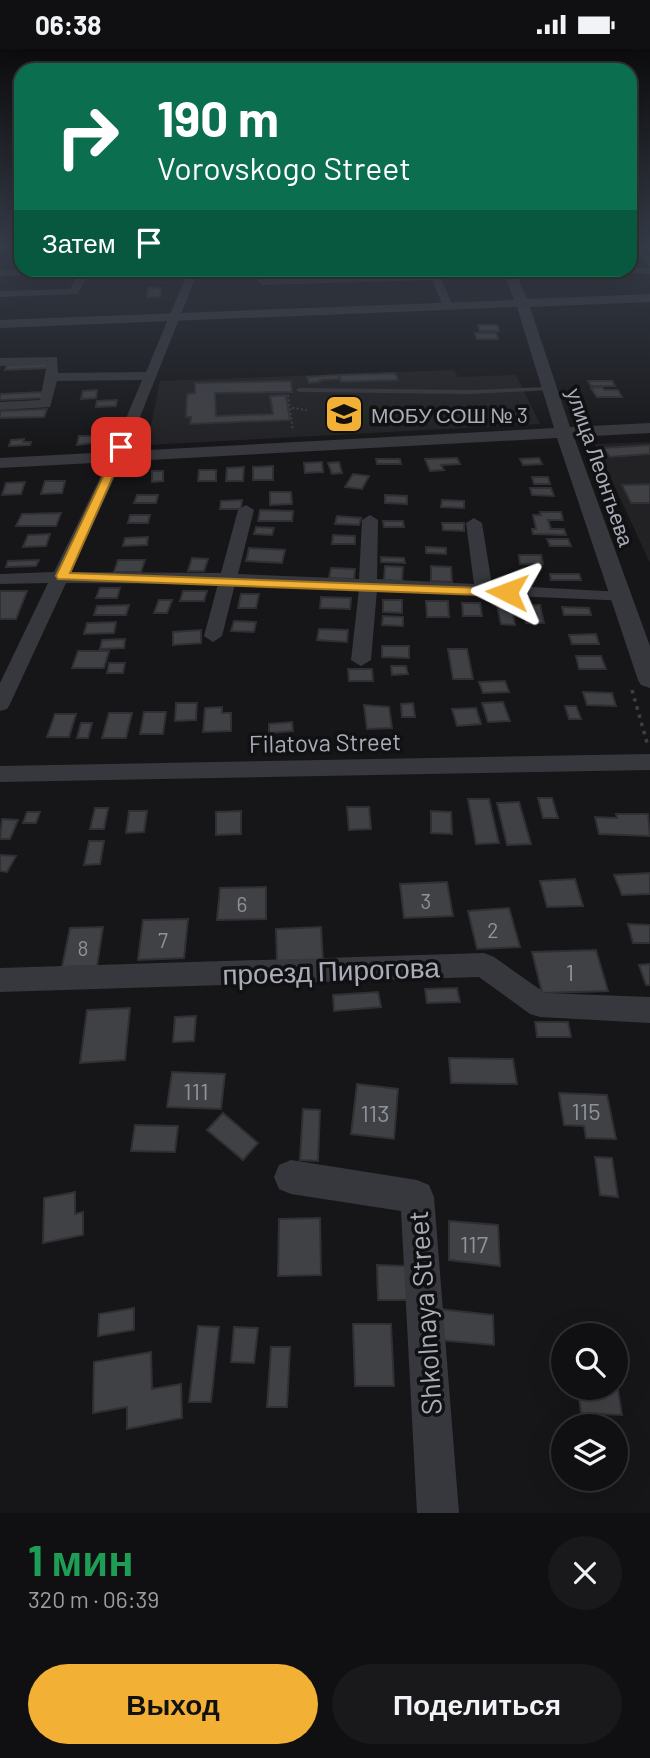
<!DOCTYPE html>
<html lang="ru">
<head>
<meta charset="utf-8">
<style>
  :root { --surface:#101012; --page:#19191b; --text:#f1f3f6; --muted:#9c9d9f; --line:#303032; --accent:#f2b134 }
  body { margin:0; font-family:Barlow,sans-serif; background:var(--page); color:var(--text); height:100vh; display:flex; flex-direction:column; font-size:26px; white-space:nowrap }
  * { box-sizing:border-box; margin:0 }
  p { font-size:23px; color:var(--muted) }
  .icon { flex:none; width:38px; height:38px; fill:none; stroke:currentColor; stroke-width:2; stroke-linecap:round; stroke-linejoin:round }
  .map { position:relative; height:1464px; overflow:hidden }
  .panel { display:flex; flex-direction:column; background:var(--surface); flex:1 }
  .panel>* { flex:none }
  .hud { position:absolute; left:14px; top:14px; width:623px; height:214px; border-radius:21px; box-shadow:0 7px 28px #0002,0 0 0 2px var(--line); background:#0b6e4f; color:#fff; overflow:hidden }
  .buttons { position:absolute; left:551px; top:1274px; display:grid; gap:14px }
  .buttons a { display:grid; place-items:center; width:77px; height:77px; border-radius:50%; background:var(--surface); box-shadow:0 7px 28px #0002,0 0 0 2px var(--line); font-size:35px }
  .pin { position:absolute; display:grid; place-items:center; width:60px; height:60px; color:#fff; margin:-30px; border-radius:14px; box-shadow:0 4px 10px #0006 }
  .me { position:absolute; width:77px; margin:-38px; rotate:273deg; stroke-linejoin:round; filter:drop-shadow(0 0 5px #0008) }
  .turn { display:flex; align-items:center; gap:24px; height:147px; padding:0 28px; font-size:32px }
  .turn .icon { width:91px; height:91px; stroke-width:2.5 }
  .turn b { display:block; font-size:49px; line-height:60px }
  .then { display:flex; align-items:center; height:66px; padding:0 28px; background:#0003; gap:14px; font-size:26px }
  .round { display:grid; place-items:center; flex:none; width:74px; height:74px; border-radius:37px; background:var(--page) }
  .overview { display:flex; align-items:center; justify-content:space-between; height:119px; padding:0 28px }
  h1 { font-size:42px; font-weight:700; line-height:52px; color:#1e9e55 }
  .action { display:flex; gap:14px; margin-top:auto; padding:14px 28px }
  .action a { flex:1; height:80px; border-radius:42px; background:var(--accent); color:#111; font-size:28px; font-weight:700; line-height:80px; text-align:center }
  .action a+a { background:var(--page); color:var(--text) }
  .status { display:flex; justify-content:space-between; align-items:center; height:49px; padding:0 35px; background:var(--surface); direction:ltr }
  .status svg { height:19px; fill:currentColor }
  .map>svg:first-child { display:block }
</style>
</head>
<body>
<div class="status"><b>06:38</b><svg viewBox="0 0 49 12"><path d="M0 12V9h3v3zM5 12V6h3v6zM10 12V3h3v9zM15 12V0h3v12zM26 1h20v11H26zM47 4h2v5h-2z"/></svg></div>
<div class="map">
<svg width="650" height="1464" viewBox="0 0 650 1464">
  <rect width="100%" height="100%" fill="#161618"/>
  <path fill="#222225" d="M454,321l4,7 58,-2 24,49 -393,21 13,-64z
    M650,393v121l-55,-119z"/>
  <path fill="#1e261f" d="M401,354l9,17 -65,3 -6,-17z"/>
  <path fill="#404145" stroke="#303034" stroke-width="2" d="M148,239h13l-1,9h-13z
    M478,276h19l2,6h-19z
    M475,284h21l2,6h-21z
    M48,314l-1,5 -42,2 2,-5z
    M395,324l3,7 -57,2 -2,-7z
    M338,326l2,4 -20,1v2l-11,1 -2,-6z
    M291,332l1,11 -77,1 1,23 57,-2 -3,-18 16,-1 4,25 -100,4 1,-7h-5l1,-23 8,-1v-10z
    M588,332h24l3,5h-24z
    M602,338l2,3h14l4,7h-25l-6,-9z
    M97,341l-1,8 -15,1 2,-8z
    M45,343l-3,6 -42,2v-6z
    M117,351l-1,6 -20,1 1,-6z
    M47,360l-3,8 -44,1v-7z
    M79,387h22l-2,6 -22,3z
    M24,390l-1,3h8l-1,3 -21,1 2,-6z
    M650,396v9l-40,3 -7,-9z
    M457,409l3,6 -19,1 3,5 -14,1 -5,-12z
    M539,409l3,6 -19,1 -3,-6z
    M376,410h24l1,5h-24z
    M322,413l1,10 -18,1 -1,-10z
    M339,413l3,11 -10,1 -4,-11z
    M273,417v14h-20v-13z
    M244,418l-1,14h-17l1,-13z
    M199,421h17v11h-18z
    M152,422h11v10l-11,1z
    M353,425l16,2 -7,13 -17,-2z
    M532,428h16l2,7h-16z
    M45,432h20l-3,12 -21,1z
    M25,433l-4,12 -19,1 4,-12z
    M650,435v19h-19l-9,-18z
    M530,439h21l3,8 -22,-1z
    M270,443h21l1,12 -22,1z
    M137,446h21l-2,8h-22z
    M385,446l22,1v8l-22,-1z
    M242,451l-1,9h-21l1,-8z
    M442,451l22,1v7l-23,-1z
    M260,461l33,1 -1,10h-34z
    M540,463h21l2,8h-15l3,9h13l2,6 -33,-1 -1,-5h4l-3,-14h8z
    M61,464l-5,13h-40l6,-12z
    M130,466h20l-2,8h-20z
    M337,467l24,2 -2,7 -24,-1z
    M383,472h20l1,6h-20z
    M442,474h22v8l-21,-1z
    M256,478l18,1 -2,7 -18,-1z
    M50,485l-4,12 -23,1 5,-12z
    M333,486l22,1v8h-23z
    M148,488l-1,8 -24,1 2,-8z
    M547,490h21l3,7h-21z
    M426,498l20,1v6l-20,-1z
    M249,499l36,2 -3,13 -36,-2z
    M519,506h22l2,9h-23z
    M381,508l23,1 1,5 -24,-1z
    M192,509l16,1 -4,12h-16z
    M39,511l-3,6 -30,1 2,-6z
    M118,511h27l-4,12h-27z
    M385,517l18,1 -1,14 -18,-1z
    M431,517l20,1 1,15 -21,-1z
    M331,519l24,1 -1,10 -25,-1z
    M550,525h29l2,6h-30z
    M100,539h20l-3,10h-21z
    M0,542h27l-11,28h-16z
    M183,542h24l-3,10h-24z
    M241,545h18l-3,14h-18z
    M321,548l30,1 -1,11 -30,-1z
    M159,551h13l-5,13h-13z
    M383,551h19v13l-19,-1z
    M426,552h22l1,16h-22z
    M462,554h18l2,13h-19z
    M129,556l-3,10h-32l3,-9z
    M497,556h14l4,20 -14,-1z
    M523,556h17l4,18h-18z
    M562,558l27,1 2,7h-27z
    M383,567l20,1v9l-21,-1z
    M234,572l22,1 -2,10 -23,-1z
    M116,573l-2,11 -30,1 3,-11z
    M319,580l29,1 -1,12 -30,-2z
    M201,581v13l-28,2v-13z
    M596,585l3,10h-27l-3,-9z
    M125,590l-1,9 -24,1 2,-9z
    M382,597h27v12l-27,-1z
    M448,600h19l6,30h-20z
    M78,602h31l-5,17h-32z
    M576,607h25l5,13h-27z
    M109,614h16l-2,10h-16z
    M391,617h15l2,8 -16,1z
    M348,620h24l1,12h-24z
    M505,632l4,11 -26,1 -4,-11z
    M583,643l29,1 4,13 -29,-1z
    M503,653l7,19 -22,1 -6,-19z
    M176,654h21l-1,17 -21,1z
    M413,654l2,14h-13l-1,-13z
    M364,656l25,2 3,21 -25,1z
    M565,657h11l5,13h-12z
    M222,658v6h9v18l-28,1 2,-24z
    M476,659l5,16 -24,2 -5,-17z
    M144,663h22l-3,22h-23z
    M109,664h23l-6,25h-24z
    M55,665h21l-7,23h-22z
    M292,673l1,9 -24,2v-9z
    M81,674h11l-4,15h-11z
    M538,749h14l6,20h-15z
    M468,750h21l10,44 -23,1z
    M519,753l12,42 -24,1 -10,-42z
    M347,758h22l2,22 -22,1z
    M95,759h13l-4,21h-14z
    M129,762h18l-3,21 -18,1z
    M241,762v23l-25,1v-23z
    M431,762l20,1 1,22 -21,-1z
    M27,763h13l-4,11h-13z
    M616,765h32l2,22 -51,-2 -4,-17 22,1z
    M2,770l16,1 -8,19h-10z
    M89,792h15l-4,23 -16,1z
    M0,806l16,1 -9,16 -7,-1z
    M650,824v21l-28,1 -8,-20z
    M575,830l8,27 -36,1 -7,-26z
    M447,833l6,34 -49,2 -4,-34z
    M266,838v32l-49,1 3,-32z
    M509,859l11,39 -43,2 -9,-38z
    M188,870l-4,39 -46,2 5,-40z
    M628,875l22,1v18h-17z
    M103,878l-6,39 -35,1 8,-39z
    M321,878l2,34 -46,2 -1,-34z
    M596,901l12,41 -66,2 -10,-41z
    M650,915v21h-4l-7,-20z
    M457,939l3,14 -33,1 -2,-14z
    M378,943l3,15 -47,4 -1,-16z
    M130,959l-5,52 -45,3 7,-53z
    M196,967l-2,25 -21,1 2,-25z
    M535,973h33l3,15h-34z
    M449,1009l64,1 4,25 -66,-1z
    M172,1023l53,2 -4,35 -54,-2z
    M357,1035l41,5 -4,50 -43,-5z
    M559,1044l48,2 9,44 -30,-1 -2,-12 -20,-1z
    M303,1060l17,1 -2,51 -18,-1z
    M223,1064l35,30 -15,17 -36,-30z
    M135,1076l43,1 -3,26 -44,-1z
    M595,1108l17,1 6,39 -18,-2z
    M75,1143v22l8,-2v23l-40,8 1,-45z
    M320,1169l1,57 -43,1 1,-57z
    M449,1172l49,4 2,41 -51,-6z
    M377,1216l30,1 3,34h-32z
    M134,1259v22l-36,6 1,-22z
    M439,1260l54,6 1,30 -55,-5z
    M353,1275h38l3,62h-39z
    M198,1277l21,1 -8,75h-22z
    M234,1278l24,1 -4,35 -23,-1z
    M271,1298h19l-3,60h-20z
    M151,1303l1,37 29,-5 1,34 -55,11v-22l-34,6 1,-51z
    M616,1328l6,38 -41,-2 -3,-25h38z"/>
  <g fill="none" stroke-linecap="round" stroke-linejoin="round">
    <path stroke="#3d3f44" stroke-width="2" stroke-dasharray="2 2.5" stroke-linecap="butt" d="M288,346l5,36
      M292,359l15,2"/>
    <path stroke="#3d3f44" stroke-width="3.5" stroke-dasharray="3.5 5" stroke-linecap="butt" d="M632,641l16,56"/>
    <path fill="#37383d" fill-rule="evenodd" d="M550,338l3,2 -1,1 -81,4 -172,-2 -3,-2 3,-2 172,2z"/>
    <path fill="#37383d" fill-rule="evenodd" d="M631,196h9l10,13v9z
      M650,219v6l-67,-5z
      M94,220l-5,3 -11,22 -78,3v-6l70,-2 9,-17 -79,4v-6z
      M189,220h10l-75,188 -53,115 150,1 17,-63 8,-5 8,5 -16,64 121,5 3,-59 8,-5 8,5 -1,59 97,5 -8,-61 8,-5 8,5 10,62 130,7 6,1 3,4 -3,4 -251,-11 -6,70 -10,6 -10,-6 8,-71 -124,-5 -13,52 -9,6 -9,-6 14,-52 -152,-1 -56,121 -3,5 -7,2v-28l48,-100 -48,1v-10l54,-2 56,-115 32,-77 -85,1 -7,26 -50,3v-8l40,-2 7,-36 -47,2v-8l57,-1 1,16 88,-1z
      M258,220h10v10l161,-5 -2,-5h10l16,37 -9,2 -12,-28 -169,5 -5,-3z
      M650,705v16l-650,12v-16z
      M484,904l10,4 51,36 105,4v26l-110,-6 -10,-3 -51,-37 -479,15v-24z
      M291,1111l126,20 12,5 5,12 25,316h-42l-16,-302 -110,-17 -12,-5 -5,-12 5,-12z"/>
    <path fill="#37383d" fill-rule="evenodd" d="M502,220h12l13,30 123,-5v8l-120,5 40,120 80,-4v10l-76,4 76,209v42l-9,-3 -3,-5 -81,-242 -557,30v-10l554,-30 -37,-121 -517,21v-8l514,-20z"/>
  </g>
  <linearGradient id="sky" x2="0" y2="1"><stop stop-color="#0c0c0d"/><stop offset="0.49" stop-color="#363c48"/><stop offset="1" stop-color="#363c48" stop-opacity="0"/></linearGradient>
  <rect width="650" height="401" fill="url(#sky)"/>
  <path fill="#f2b134" stroke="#9d7322" stroke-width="2" d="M118,396l8,2 -56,126 437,16 7,3 -7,4 -449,-17 -2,-3z"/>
  <defs>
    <symbol id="school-square" viewBox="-11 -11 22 22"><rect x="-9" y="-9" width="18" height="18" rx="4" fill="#f2b134" stroke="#111113"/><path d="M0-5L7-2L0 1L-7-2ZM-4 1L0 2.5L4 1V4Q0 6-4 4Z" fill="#111"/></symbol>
  </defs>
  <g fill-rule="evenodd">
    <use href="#school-square" x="322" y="343" width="44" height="44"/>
  </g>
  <g text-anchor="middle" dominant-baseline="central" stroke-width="7" stroke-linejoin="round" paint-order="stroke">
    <g font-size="21" fill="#a8adb8" stroke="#111113" text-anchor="start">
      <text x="371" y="365">МОБУ СОШ № 3</text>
    </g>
    <g font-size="21" fill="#a8adb8" stroke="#111113">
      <text transform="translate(601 418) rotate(71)">улица Леонтьева</text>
    </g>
    <g font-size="21" fill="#8e929b">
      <text x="426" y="851">3</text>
      <text x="242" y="854">6</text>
      <text x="493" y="880">2</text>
      <text x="163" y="890">7</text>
      <text x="83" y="898">8</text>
    </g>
    <g font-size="24" fill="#a8adb8" stroke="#111113">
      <text transform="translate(325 693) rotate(-1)">Filatova Street</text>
    </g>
    <g font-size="24" fill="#8e929b">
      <text x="570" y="922">1</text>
      <text x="196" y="1041">111</text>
      <text x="586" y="1061">115</text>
      <text x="375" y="1063">113</text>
      <text x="474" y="1194">117</text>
    </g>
    <g font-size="28" fill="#a8adb8" stroke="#111113">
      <text transform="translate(331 921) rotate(-2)">проезд Пирогова</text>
      <text transform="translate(424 1264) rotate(-94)">Shkolnaya Street</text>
    </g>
  </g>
</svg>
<div class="buttons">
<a><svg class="icon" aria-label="search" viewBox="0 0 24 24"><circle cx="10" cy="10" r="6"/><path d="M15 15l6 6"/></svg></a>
<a><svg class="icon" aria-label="layers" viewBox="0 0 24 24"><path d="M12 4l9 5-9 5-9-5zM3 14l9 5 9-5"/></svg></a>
</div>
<div class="pin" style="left:121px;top:398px;background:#d93025"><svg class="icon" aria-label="arrive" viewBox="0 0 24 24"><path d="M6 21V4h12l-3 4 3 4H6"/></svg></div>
<svg class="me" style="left:507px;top:543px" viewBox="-20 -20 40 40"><path d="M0-17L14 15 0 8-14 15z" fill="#f2b134" stroke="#fff" stroke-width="4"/></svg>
<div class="hud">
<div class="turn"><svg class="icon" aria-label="right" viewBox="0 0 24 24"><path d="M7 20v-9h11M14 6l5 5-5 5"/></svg><div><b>190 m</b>Vorovskogo Street</div></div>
<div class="then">Затем<svg class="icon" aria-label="arrive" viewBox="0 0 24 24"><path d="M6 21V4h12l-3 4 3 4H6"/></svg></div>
</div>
</div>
<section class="panel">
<div class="overview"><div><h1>1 мин</h1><p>320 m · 06:39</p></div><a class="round"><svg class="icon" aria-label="close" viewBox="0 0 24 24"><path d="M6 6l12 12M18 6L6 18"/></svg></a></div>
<div class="action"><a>Выход</a><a>Поделиться</a></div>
</section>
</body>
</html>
